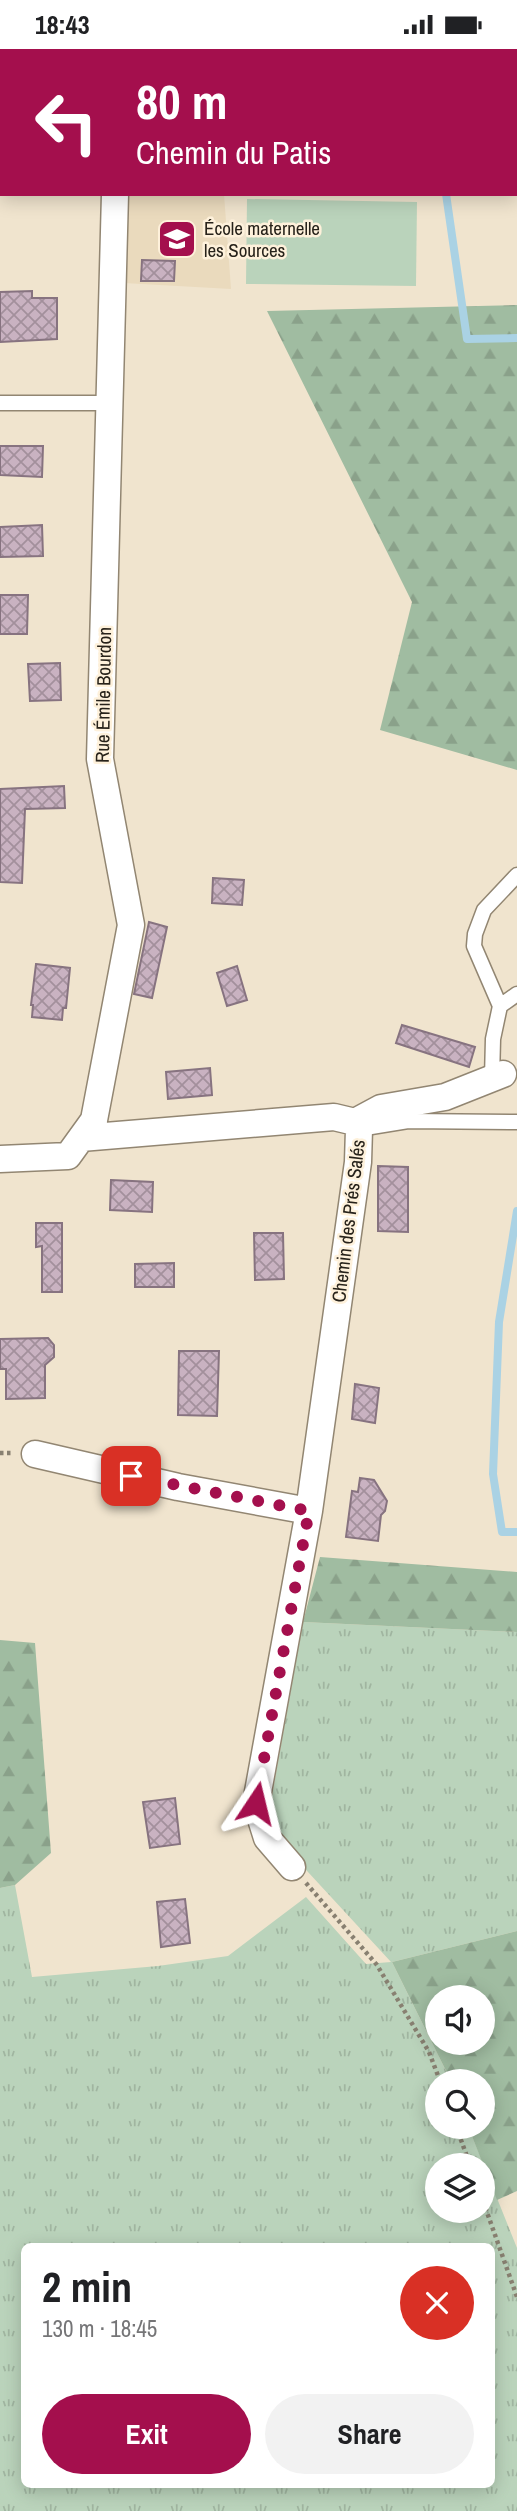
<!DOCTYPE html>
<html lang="en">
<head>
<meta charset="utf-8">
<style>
  :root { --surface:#fff; --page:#f2f2f2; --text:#202124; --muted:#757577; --accent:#a40f4d }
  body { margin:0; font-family:"Archivo Narrow",sans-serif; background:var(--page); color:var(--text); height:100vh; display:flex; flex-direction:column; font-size:26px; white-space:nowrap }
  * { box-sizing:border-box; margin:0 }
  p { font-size:23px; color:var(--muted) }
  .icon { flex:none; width:38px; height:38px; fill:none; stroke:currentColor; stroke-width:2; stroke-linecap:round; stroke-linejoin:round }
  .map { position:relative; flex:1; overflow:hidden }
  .details { position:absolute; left:21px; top:2194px; width:474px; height:245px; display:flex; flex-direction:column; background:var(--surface); border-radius:10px; box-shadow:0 4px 18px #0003 }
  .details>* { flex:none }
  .banner { position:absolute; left:0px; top:0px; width:518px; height:147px; box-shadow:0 4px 18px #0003; background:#a40f4d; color:#fff; overflow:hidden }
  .controls { position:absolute; left:425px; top:1936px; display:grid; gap:14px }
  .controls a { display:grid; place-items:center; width:70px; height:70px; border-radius:50%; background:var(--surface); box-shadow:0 4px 18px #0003; font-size:35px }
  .pin { position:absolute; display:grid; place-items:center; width:60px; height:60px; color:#fff; margin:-30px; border-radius:14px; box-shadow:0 4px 10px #0006 }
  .me { position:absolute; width:77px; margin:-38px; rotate:10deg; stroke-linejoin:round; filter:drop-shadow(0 0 5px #0008) }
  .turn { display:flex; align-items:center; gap:24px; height:147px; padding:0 21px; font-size:32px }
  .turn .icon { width:91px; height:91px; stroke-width:2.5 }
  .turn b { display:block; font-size:49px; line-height:60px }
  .round { display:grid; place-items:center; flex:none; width:74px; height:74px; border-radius:37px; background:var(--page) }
  .headline { display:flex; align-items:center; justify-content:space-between; height:119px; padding:0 21px }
  h1 { font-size:42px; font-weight:800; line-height:52px }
  .cta { display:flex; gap:14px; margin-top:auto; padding:14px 21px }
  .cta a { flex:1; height:80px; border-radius:42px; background:var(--accent); color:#fff; font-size:28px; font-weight:800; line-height:80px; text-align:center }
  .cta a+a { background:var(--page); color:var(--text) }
  .status { display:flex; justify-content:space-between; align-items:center; height:49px; padding:0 35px; background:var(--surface); direction:ltr }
  .status svg { height:19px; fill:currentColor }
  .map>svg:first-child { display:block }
</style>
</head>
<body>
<div class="status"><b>18:43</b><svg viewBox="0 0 49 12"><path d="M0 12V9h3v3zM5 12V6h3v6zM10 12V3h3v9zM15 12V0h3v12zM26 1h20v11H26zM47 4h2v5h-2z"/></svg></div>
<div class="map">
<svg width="517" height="2462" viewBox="0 0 517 2462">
  <defs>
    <pattern id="grass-tufts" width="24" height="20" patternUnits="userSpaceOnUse" patternTransform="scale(1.75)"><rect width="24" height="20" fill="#bad3bb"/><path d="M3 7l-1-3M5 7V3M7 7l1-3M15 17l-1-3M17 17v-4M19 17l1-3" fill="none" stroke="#a0b5a0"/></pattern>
    <pattern id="forest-firs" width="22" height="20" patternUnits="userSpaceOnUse" patternTransform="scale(1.75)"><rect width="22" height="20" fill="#a0bca1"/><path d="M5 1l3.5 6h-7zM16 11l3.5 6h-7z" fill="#8aa18a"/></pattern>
    <pattern id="building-cross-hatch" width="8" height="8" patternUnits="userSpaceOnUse" patternTransform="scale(1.75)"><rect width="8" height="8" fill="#c9b2c1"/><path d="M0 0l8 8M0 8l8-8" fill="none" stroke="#a3909c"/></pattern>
  </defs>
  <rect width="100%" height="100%" fill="#f0e4ce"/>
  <path fill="#eadabd" d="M129,145h95l7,95 -107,-6z"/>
  <path fill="url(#grass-tufts)" fill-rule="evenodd" d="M303,1573l214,10v299l-125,31 59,119h-13v45h30l49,122v263h-517v-623l15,-3 17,92 126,-11 70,-10 78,-59 60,67 25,-2 -95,-103 -18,-30 -6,-33zM438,2116h45v45h-45zM24,2198h468v238h-468z"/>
  <path fill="url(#forest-firs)" fill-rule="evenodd" d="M517,256v465l-137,-40 32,-128 -145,-291z
    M320,1508l197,15v60l-214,-10z
    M0,1591l35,3 16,210 -36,32 -15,3z
    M517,1882v260l-20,9 -29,-74h15v-45h-32l-59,-119zM438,1948h45v45h-45z"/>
  <path fill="#bad3bb" d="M247,150l170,3 -1,84 -170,-2z"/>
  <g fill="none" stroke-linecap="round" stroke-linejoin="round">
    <path stroke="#aad2e4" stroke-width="8" d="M446,145l21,145 50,-1
      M517,1162l-18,111 -6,152 9,58h15"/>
  </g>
  <path fill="url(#building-cross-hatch)" stroke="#877380" stroke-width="2" d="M142,211l33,1 -1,20h-33z
    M32,242v7h25v41l-57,3v-50z
    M0,397h43l-1,31 -42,-2z
    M42,476l1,31 -43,1v-30z
    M0,546h28l-1,39h-27z
    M60,614l1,37 -31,1 -2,-37z
    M64,737l1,22 -40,1 -3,74 -22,-1v-93z
    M213,829l31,2 -2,25 -30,-2z
    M149,873l18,5 -15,71 -18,-4z
    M36,915l34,4 -4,40h-3l-1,12 -30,-3 1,-12h-2z
    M237,917l10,34 -20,6 -10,-33z
    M402,976l73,22 -6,20 -73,-24z
    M210,1019l2,27 -44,4 -2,-27z
    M378,1117l30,1v65l-30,-1z
    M111,1131l42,2 -1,30 -42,-2z
    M36,1174h26v69h-20v-46l-6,1z
    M254,1184h29l1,46 -29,1z
    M174,1214v24h-39v-23z
    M48,1289l6,7v12l-9,8v33l-39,1v-30h-6v-30z
    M179,1302h40l-2,65 -39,-1z
    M355,1335l24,4 -4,35 -23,-4z
    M360,1429l14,2 13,21 -2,10 -4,4 -3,26 -32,-4 6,-46 6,1z
    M175,1749l5,46 -30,4 -7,-46z
    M185,1850l5,44 -29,4 -4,-45z"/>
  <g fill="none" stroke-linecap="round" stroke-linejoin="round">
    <defs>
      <path id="lane" d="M0,354h110
        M500,957l17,-12
        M492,1029l1,-39 7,-33 -26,-60 1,-12 9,-24 33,-35
        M359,1080l49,-8 109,1"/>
      <path id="street" d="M126,2v-2
        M355,1073l26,-14 64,-11 58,-23
        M81,1089l253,-21 21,5 4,7 -1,33 -49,349 -53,292 11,35 25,29
        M0,1110l68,-3 26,-36 37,-195 -31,-166 15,-565
        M35,1405l143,33 131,24"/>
    </defs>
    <use href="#lane" stroke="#928672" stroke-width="17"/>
    <use href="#street" stroke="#928672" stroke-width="29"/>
    <path stroke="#888071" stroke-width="4.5" stroke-dasharray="3.5 3.5" stroke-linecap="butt" d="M0,1404h13
      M306,1834l71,82 52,87 11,29
      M456,2077l14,39
      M483,2152l34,96"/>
    <use href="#lane" stroke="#fff" stroke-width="14"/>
    <use href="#street" stroke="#fff" stroke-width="26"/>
  </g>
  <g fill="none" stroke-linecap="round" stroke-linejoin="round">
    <path stroke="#a40f4d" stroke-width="12" stroke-dasharray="0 21.6" d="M131,1427l178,35 -53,292"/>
  </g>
  <defs>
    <symbol id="school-square" viewBox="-11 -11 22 22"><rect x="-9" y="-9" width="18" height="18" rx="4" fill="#a40f4d" stroke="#fef1db"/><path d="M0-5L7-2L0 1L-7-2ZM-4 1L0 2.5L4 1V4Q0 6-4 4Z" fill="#fff"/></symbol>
  </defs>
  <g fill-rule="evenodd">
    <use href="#school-square" x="155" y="168" width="44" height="44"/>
  </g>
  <g text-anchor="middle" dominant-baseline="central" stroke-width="5" stroke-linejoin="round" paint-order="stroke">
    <g font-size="19" fill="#27221a" stroke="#fef1db" text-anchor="start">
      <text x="204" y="179">École maternelle<tspan x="204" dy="22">les Sources</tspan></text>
    </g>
    <g font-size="19" fill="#27221a" stroke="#fef1db">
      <text transform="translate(103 646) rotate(-89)">Rue Émile Bourdon</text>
      <text transform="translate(348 1172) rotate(-83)">Chemin des Prés Salés</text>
    </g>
  </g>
</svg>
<div class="controls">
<a><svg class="icon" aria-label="sound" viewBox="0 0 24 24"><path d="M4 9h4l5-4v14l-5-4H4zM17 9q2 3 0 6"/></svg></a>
<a><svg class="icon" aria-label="search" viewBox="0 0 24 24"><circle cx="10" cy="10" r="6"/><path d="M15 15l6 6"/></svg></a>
<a><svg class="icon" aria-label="layers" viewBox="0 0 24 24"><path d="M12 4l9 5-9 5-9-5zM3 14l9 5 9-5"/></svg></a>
</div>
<div class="pin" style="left:131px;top:1427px;background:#d93025"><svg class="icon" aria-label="arrive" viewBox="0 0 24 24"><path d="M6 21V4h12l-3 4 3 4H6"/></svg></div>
<svg class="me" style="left:256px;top:1754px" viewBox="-20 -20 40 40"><path d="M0-17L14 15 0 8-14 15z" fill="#a40f4d" stroke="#fff" stroke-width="4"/></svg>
<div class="banner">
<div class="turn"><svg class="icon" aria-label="left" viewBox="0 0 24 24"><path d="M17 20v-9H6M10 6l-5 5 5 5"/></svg><div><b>80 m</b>Chemin du Patis</div></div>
</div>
<section class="details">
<div class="headline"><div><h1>2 min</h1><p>130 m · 18:45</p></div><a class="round" style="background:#d93025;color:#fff"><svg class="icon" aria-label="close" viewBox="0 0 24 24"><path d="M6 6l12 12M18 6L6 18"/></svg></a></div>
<div class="cta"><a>Exit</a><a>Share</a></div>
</section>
</div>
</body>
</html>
